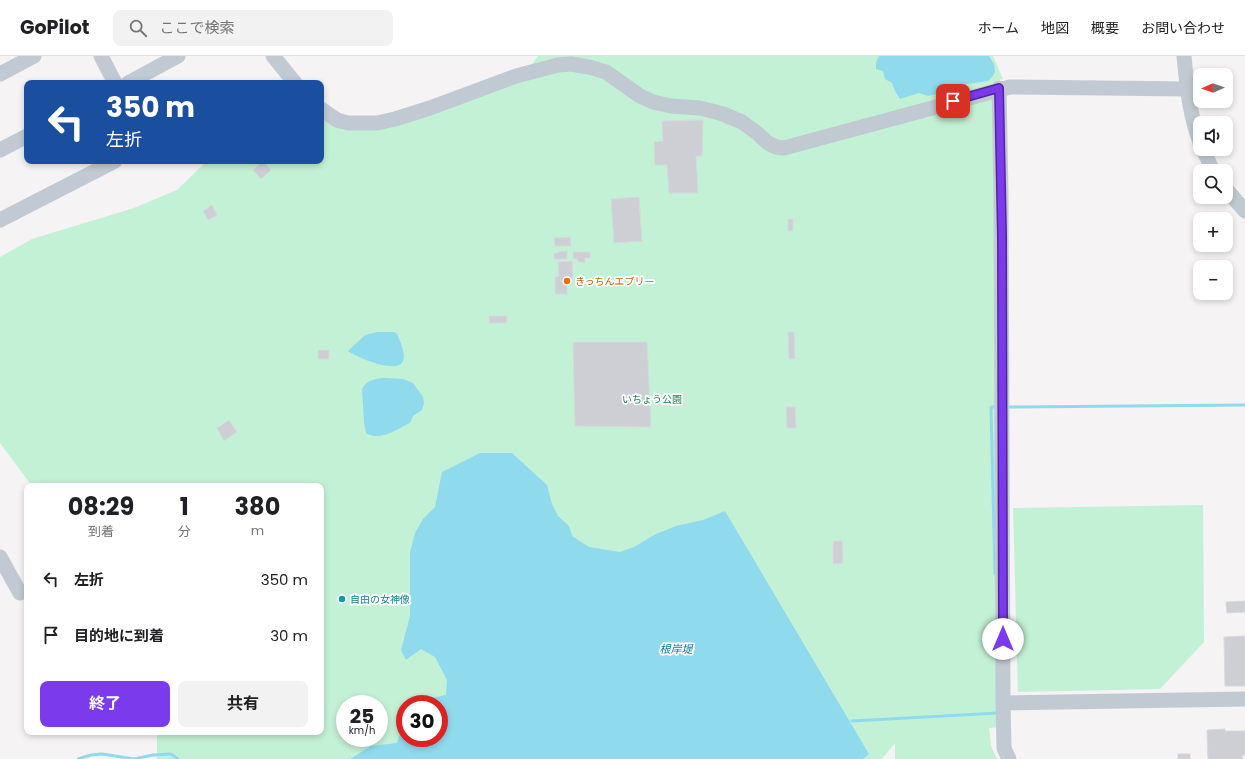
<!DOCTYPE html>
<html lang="ja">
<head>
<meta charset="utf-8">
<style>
  :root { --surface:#fff; --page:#f2f2f2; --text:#202124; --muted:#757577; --line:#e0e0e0; --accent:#7c3aed }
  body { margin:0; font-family:Poppins,"Noto Sans JP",sans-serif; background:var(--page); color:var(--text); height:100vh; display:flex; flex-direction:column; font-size:15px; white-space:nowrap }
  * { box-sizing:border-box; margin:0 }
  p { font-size:13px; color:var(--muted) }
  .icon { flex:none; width:22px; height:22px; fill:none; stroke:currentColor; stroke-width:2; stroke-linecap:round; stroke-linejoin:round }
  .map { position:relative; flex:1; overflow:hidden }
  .side { position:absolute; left:24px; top:427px; width:300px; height:252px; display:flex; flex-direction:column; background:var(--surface); border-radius:8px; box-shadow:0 2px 6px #0003 }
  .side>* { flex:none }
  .top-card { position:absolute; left:24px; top:24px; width:300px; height:84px; border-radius:8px; box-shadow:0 2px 6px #0003; background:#1a4fa0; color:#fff; overflow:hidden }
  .needle { width:26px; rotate:268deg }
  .tools { position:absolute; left:1193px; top:12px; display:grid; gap:8px }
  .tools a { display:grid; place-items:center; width:40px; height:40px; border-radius:8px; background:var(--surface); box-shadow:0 2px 6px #0003; font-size:20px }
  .speed { position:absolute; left:336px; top:639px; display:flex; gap:8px; font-size:20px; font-weight:700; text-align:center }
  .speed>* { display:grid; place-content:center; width:52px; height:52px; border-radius:50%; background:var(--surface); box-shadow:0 2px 6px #0003; line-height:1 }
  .speed small { font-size:10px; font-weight:400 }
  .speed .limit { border:6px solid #d22; background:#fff; color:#111 }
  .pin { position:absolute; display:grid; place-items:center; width:34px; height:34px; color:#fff; margin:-17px; border-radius:8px; box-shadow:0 2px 6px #0006 }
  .me { position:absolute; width:44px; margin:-22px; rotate:0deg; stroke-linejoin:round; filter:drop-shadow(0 0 3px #0008) }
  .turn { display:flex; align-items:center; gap:14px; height:84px; padding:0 16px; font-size:18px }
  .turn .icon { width:52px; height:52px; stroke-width:2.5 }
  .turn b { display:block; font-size:28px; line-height:34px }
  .eta { display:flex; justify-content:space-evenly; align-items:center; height:68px; text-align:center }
  .eta b { font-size:24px; font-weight:700; line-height:28px }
  .button { display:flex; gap:8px; margin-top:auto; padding:8px 16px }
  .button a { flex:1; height:46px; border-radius:8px; background:var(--accent); color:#fff; font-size:16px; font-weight:700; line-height:46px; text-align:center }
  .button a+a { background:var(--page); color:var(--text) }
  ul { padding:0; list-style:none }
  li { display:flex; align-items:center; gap:12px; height:56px; padding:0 16px }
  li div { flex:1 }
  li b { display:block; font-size:15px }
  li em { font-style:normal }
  header { display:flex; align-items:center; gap:24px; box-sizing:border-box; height:56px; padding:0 20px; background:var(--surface); border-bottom:1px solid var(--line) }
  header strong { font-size:19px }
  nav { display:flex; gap:22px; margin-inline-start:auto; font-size:14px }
  .search { width:280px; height:36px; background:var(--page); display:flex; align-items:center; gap:10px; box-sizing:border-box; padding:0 14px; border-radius:8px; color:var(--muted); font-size:15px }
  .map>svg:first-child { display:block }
</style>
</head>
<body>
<header>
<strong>GoPilot</strong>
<div class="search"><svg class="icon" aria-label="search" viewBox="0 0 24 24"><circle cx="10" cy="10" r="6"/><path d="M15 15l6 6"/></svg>ここで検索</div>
<nav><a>ホーム</a><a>地図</a><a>概要</a><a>お問い合わせ</a></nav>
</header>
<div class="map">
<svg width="1245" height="703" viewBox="0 0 1245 703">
  <rect width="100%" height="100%" fill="#f5f3f3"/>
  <path fill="#c3f1d5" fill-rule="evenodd" d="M538,0h455l10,23 -7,2 -1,26 5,620 -11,1 2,18 6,13h-102v-16l-13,16h-725v-27h164v-246h-289l-32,-43v-186l32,-18 102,-31 43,-18 30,-29h114v-47l32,14 167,-48zM345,648h34v34h-34zM405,648h34v34h-34z
    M1203,449l1,137 -44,47 -142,3 -5,-184z"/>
  <path fill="#90daee" d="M879,0h110l5,8 1,8 -3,5 -4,4 -27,4 -20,8 -13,3 -9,-3 -19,6 -5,-8 -3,-8 -7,-4 -2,-8 -7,-2v-7z
    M377,276h17l3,2c3,7 9,20 6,27 -5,14 -47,-4 -55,-10l17,-16z
    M386,322l17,1 10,4 10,14 1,6 -2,7 -9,6 -3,7c-13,6 -30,19 -44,10l-2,-11 -2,-33c4,-9 15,-11 24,-11z
    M480,397h32l35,32 5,19 6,12 11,10 3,10 17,11 31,5 14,-5 22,-13 20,-8 27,-6 22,-9 144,243 -6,5h-513l21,-13 26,-3 8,-24v19h34v-34h-20l8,-5 19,-4 1,-15 -12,-23 -14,-8 -15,11 -5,-10 9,-34v-64l5,-19 8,-14 12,-12 7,-35z"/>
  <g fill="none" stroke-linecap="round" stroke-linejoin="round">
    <path stroke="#90daee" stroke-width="3" d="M1006,351l239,-2
      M995,518l-4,-167h7
      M852,665l146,-8
      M78,703l13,-4 11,-1 32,5 19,-4 18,-1 7,5"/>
  </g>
  <path fill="#cdcfd5" stroke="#d7d9de" d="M703,64l-1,36h-6l2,37h-29l-2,-28h-12l-1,-23 9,-1 -1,-20z
    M263,105l8,9 -10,9 -8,-9z
    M639,141l3,44 -28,2 -3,-44z
    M212,149l5,10 -9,5 -5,-9z
    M788,163h5v12h-5z
    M570,181l1,9h-16l-1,-8z
    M567,195v8h-13v-6h4v-1z
    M573,196h17v6h-5v4h-7v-3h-5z
    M572,205l1,16 -6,6v11h-12v-17l4,-1 -1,-14z
    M489,260h18v7h-18z
    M788,276h6l1,27h-6z
    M573,286h74l4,85 -76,-1z
    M318,294h11v9h-11z
    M786,351h9l1,21h-9z
    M229,364l8,12 -13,9 -7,-13z
    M833,485h9l1,22 -10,1z
    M1245,545v11l-18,1 -1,-11z
    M1245,580v50h-20l-1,-49z
    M1225,673v2h20v24l-3,1 1,3h-35l-1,-29z
    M1178,698h12v5h-12z"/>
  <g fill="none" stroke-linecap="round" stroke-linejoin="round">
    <path stroke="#c1cad2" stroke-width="15" d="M101,0l14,27
      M273,0l22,27
      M1184,0c3,30 5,57 16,86
      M0,18l34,-18
      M128,27l50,-27
      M999,32l2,107 2,508 1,45 5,11
      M321,53l16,11 11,3h29l18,-4 35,-11 86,-32 42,-11 13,-1 18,3 17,5 34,24 13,6 18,4 29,2 23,6 19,8 15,11 11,10 8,4 8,1 226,-61 177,2
      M1203,93l10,22
      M0,94l27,-14
      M1226,133l19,22
      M0,164l115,-59
      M0,501l20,36
      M1003,647l242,-4"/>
  </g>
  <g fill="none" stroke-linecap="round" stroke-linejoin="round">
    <defs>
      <path id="route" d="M953,45l46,-13 3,149 1,402"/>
    </defs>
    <use href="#route" stroke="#51269a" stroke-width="10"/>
    <use href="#route" stroke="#7c3aed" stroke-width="7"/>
  </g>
  <circle fill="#e8710a" stroke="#fff" stroke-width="1.5" cx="567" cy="225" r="4"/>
  <circle fill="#0f9aa8" stroke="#fff" stroke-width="1.5" cx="342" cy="543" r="4"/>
  <g text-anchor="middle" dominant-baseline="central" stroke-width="3.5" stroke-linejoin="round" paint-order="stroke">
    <g font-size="10" fill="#c56008" stroke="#fff" text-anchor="start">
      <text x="575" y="225">きっちんエブリー</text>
    </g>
    <g font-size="10" fill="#17864f" stroke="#fff">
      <text x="652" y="343">いちょう公園</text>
    </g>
    <g font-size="10" fill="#0d838f" stroke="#fff" text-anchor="start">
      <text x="350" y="543">自由の女神像</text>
    </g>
    <g font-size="11" font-style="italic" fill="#0c7c9b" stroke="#fff">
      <text x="676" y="593">根岸堤</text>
    </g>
  </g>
</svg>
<div class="tools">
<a><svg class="needle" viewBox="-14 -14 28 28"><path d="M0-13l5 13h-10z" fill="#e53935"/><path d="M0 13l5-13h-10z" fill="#757577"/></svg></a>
<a><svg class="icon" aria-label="sound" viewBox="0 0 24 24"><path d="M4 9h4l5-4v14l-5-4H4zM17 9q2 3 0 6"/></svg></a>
<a><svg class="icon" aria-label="search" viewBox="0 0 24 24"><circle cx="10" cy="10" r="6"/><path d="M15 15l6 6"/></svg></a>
<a>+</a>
<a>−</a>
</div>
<div class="speed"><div>25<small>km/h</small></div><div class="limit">30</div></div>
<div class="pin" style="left:953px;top:45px;background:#d93025"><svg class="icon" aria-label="arrive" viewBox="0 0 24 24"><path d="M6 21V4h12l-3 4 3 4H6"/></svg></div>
<svg class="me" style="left:1003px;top:583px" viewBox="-20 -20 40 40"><circle r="19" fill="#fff"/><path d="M0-13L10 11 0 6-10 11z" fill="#7c3aed"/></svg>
<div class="top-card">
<div class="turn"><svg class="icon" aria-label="left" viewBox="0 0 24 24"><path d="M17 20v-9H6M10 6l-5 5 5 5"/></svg><div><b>350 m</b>左折</div></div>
</div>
<section class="side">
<div class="eta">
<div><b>08:29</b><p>到着</p></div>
<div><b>1</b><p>分</p></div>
<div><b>380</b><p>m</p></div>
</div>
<ul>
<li><svg class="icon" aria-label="left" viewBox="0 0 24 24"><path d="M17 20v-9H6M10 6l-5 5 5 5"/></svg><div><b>左折</b></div><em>350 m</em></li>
<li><svg class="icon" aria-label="arrive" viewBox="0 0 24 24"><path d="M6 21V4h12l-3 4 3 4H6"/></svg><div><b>目的地に到着</b></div><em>30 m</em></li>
</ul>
<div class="button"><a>終了</a><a>共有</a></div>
</section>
</div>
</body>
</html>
